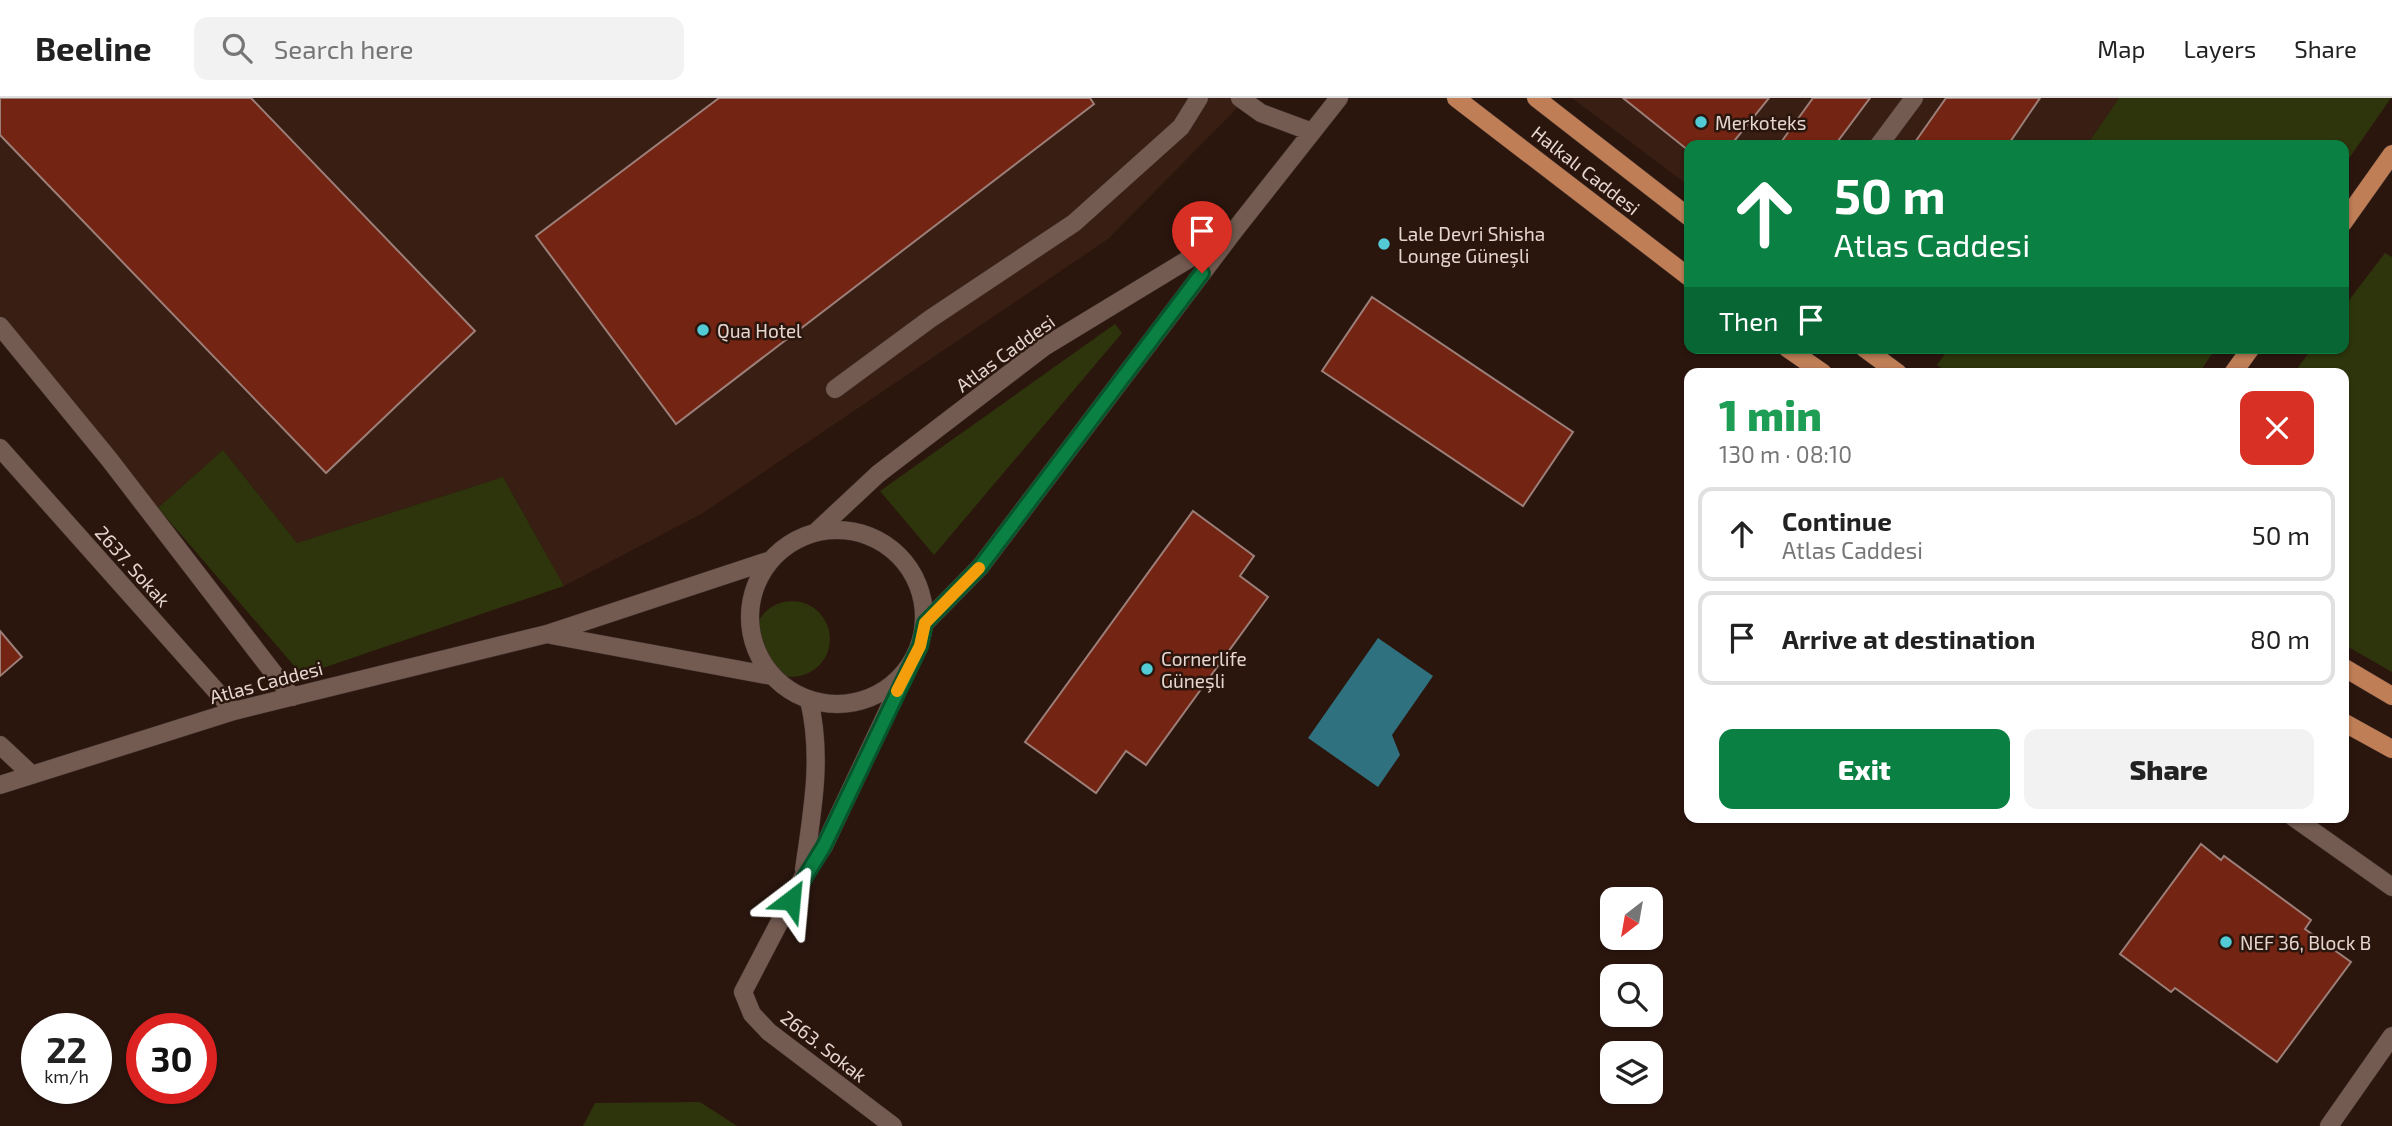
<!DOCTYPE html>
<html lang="en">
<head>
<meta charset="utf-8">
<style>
  :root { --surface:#fff; --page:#f2f2f2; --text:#222; --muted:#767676; --line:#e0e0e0; --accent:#0b8043 }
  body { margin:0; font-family:"Exo 2",sans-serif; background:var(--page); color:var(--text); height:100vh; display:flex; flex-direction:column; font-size:26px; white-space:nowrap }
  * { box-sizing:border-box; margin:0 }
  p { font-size:23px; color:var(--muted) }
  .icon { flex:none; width:38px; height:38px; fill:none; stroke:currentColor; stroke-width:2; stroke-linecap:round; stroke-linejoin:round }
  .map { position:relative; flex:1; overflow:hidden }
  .panel { position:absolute; left:1684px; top:270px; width:665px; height:455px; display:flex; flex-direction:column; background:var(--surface); border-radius:14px; box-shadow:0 2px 5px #0004 }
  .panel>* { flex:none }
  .banner { position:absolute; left:1684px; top:42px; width:665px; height:214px; border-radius:14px; box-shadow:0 2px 5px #0004; background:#0b8043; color:#fff; overflow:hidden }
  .needle { width:46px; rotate:211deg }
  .tools { position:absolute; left:1600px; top:789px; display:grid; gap:14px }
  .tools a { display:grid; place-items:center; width:63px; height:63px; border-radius:14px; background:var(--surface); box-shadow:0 2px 5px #0004; font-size:35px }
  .speed { position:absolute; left:21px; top:915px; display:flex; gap:14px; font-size:35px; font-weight:700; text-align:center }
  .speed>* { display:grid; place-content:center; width:91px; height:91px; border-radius:50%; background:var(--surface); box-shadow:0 2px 5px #0004; line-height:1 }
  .speed small { font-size:18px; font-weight:400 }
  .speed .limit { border:10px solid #d22; background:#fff; color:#111 }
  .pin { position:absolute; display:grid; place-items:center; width:60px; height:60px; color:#fff; margin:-72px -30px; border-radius:50% 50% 50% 0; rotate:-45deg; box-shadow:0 0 7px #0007 }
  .pin .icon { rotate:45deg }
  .me { position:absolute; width:77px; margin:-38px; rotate:29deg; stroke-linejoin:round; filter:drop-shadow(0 0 5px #0008) }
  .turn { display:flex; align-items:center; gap:24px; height:147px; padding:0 35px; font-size:32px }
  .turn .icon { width:91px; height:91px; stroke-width:2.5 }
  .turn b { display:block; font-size:49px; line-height:60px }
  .then { display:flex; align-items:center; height:66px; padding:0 35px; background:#0003; gap:14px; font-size:26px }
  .round { display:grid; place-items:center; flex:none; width:74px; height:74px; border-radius:14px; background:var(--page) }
  .overview { display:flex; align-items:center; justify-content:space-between; height:119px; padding:0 35px }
  h1 { font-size:42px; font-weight:800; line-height:52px; color:#1e9e55 }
  .cta { display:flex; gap:14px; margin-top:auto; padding:14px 35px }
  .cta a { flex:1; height:80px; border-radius:14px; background:var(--accent); color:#fff; font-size:28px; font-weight:800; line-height:80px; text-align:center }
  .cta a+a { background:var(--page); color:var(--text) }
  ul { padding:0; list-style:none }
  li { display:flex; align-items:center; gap:21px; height:94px; margin:0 14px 10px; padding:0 21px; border:4px solid var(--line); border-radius:14px }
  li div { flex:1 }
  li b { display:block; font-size:26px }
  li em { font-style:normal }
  header { display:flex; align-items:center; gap:42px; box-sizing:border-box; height:98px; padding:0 35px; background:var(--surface); border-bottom:2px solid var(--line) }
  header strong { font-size:33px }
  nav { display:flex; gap:38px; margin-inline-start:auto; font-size:24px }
  .search { width:490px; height:63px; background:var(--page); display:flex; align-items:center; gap:18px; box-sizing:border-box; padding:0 24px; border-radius:14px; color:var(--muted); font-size:26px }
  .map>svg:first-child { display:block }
</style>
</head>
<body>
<header>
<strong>Beeline</strong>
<div class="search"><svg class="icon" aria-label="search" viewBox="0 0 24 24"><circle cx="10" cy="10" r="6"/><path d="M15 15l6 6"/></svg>Search here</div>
<nav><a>Map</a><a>Layers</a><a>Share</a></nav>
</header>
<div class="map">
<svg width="2392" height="1028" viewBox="0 0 2392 1028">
  <rect width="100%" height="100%" fill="#2b160e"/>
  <path fill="#381e13" d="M0,0h1247l-139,141 -405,274 -139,73 -61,-109 -206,66 -74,-93 -65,58 -158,-183z
    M1572,0h547l-32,47h-398v41z"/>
  <path fill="#2e350c" d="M2119,0h272l-48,69v-22h-256z
    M2385,155l7,4v415l-49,-28v-271h-49l18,-25h31v-40z
    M1115,226l7,9 -188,222 -54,-64z
    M1949,250h267l-17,25h-252l-10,-8z
    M223,352l74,93 206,-66 61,109 -262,89 -144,-167z
    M754 541a38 38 0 1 1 76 0a38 38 0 1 1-76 0Z
    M700,1004l37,24h-154l12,-23z"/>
  <path fill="#30717f" d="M1378,540l55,38 -41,59 8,20 -22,32 -70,-49z"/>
  <path fill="#732413" stroke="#9c7f78" stroke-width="2" d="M0,0h251l224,233 -149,142 -326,-338z
    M719,0h371l4,6 -418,320 -140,-188z
    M1623,0h146l-38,47h-42v6z
    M1813,0h57l-35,47h-56z
    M1946,0h94l-32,47h-95z
    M1372,199l201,135 -50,74 -201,-135z
    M1193,413l61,45 -14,20 28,21 -122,168 -20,-14 -30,42 -71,-51z
    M0,533l22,26 -22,19z
    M2201,746l20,16 3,-4 87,64 -6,9 46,33 -74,100 -102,-74 -4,4 -51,-38z"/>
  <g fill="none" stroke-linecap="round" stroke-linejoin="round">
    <defs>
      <path id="minor" d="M1240,0l21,15 51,19
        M1879,47l35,-47
        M0,228l109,133 183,238
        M835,291l95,-70 144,-96 107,-96 18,-29
        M0,350l234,263
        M750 519a87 87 0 1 1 174 0a87 87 0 1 1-174 0Z
        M817,433l61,-57 166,-127 181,-110
        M925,525l55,-56 254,-336 105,-133
        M551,537l221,41
        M0,647l32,30
        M0,687l234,-74 313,-77 221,-73
        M2293,719l99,70
        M804,772c8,-58 19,-112 5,-170
        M893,1028l-124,-94 -17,-18 -9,-22 60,-115 21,-31 85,-180
        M2329,1028l63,-90"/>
      <path id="major" d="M1456,0l233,179
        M1536,0l153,119
        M2343,125l49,-69
        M1787,250l36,25
        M1864,250l34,25
        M2233,275l18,-25
        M2343,569l49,29
        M2343,624l49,27"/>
    </defs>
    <use href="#minor" stroke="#41312e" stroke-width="19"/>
    <use href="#major" stroke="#41312e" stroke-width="19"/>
    <use href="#minor" stroke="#745b51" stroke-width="18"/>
    <use href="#major" stroke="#bf7e56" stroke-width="18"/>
  </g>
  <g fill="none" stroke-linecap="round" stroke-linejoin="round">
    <defs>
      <path id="route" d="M791,802l33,-54 96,-200 5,-23 55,-56 222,-294"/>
    </defs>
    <use href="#route" stroke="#07532c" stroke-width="18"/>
    <use href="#route" stroke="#0b8043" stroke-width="12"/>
    <path stroke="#f59e0b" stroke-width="12" d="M897,593l23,-45 5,-23 54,-55"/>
  </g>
  <g fill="#52cbd7" stroke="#2b160e" stroke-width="2.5">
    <circle cx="1701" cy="24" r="7"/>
    <circle cx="1384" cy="146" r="7"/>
    <circle cx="703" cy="232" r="7"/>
    <circle cx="1147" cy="571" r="7"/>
    <circle cx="2226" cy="844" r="7"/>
  </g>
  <g text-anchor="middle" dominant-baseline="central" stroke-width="5" stroke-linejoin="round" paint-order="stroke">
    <g font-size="19" fill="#e5d6d0" stroke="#2b160e" text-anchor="start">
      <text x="1715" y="24">Merkoteks</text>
      <text x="1398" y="135">Lale Devri Shisha<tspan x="1398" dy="22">Lounge Güneşli</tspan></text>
      <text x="717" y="232">Qua Hotel</text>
      <text x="1161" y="560">Cornerlife<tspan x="1161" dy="22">Güneşli</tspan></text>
      <text x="2240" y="844">NEF 36, Block B</text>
    </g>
    <g font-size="19" fill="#e5d6d0" stroke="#2b160e">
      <text transform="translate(1586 72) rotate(38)">Halkalı Caddesi</text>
      <text transform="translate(1005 255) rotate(-36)">Atlas Caddesi</text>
      <text transform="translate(133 468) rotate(48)">2637. Sokak</text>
      <text transform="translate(266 584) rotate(-15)">Atlas Caddesi</text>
      <text transform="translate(824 948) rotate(38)">2663. Sokak</text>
    </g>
  </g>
</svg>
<div class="tools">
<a><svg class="needle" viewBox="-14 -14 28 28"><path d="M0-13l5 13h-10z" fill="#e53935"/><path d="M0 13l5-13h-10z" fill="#767676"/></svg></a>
<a><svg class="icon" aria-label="search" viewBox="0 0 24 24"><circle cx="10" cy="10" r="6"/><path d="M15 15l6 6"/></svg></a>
<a><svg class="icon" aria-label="layers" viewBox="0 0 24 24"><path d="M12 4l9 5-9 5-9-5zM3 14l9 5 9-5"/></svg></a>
</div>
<div class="speed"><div>22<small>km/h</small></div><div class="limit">30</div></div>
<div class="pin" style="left:1202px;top:175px;background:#d93025"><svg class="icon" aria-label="arrive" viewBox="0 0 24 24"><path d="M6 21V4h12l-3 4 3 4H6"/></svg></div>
<svg class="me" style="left:791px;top:802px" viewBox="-20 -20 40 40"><path d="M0-17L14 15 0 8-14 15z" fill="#0b8043" stroke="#fff" stroke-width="4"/></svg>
<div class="banner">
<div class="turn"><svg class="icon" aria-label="ahead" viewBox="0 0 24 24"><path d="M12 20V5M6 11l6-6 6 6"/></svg><div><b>50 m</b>Atlas Caddesi</div></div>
<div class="then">Then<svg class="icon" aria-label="arrive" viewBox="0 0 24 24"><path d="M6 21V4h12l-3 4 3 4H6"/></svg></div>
</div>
<section class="panel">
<div class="overview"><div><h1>1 min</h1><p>130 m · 08:10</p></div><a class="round" style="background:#d93025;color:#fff"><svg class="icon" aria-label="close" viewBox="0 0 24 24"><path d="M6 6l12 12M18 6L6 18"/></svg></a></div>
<ul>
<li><svg class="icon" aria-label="ahead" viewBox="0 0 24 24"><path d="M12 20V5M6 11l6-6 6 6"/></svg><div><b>Continue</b><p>Atlas Caddesi</p></div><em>50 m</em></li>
<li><svg class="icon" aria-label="arrive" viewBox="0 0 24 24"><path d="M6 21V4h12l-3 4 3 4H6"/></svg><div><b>Arrive at destination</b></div><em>80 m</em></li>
</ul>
<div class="cta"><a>Exit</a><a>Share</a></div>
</section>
</div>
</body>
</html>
